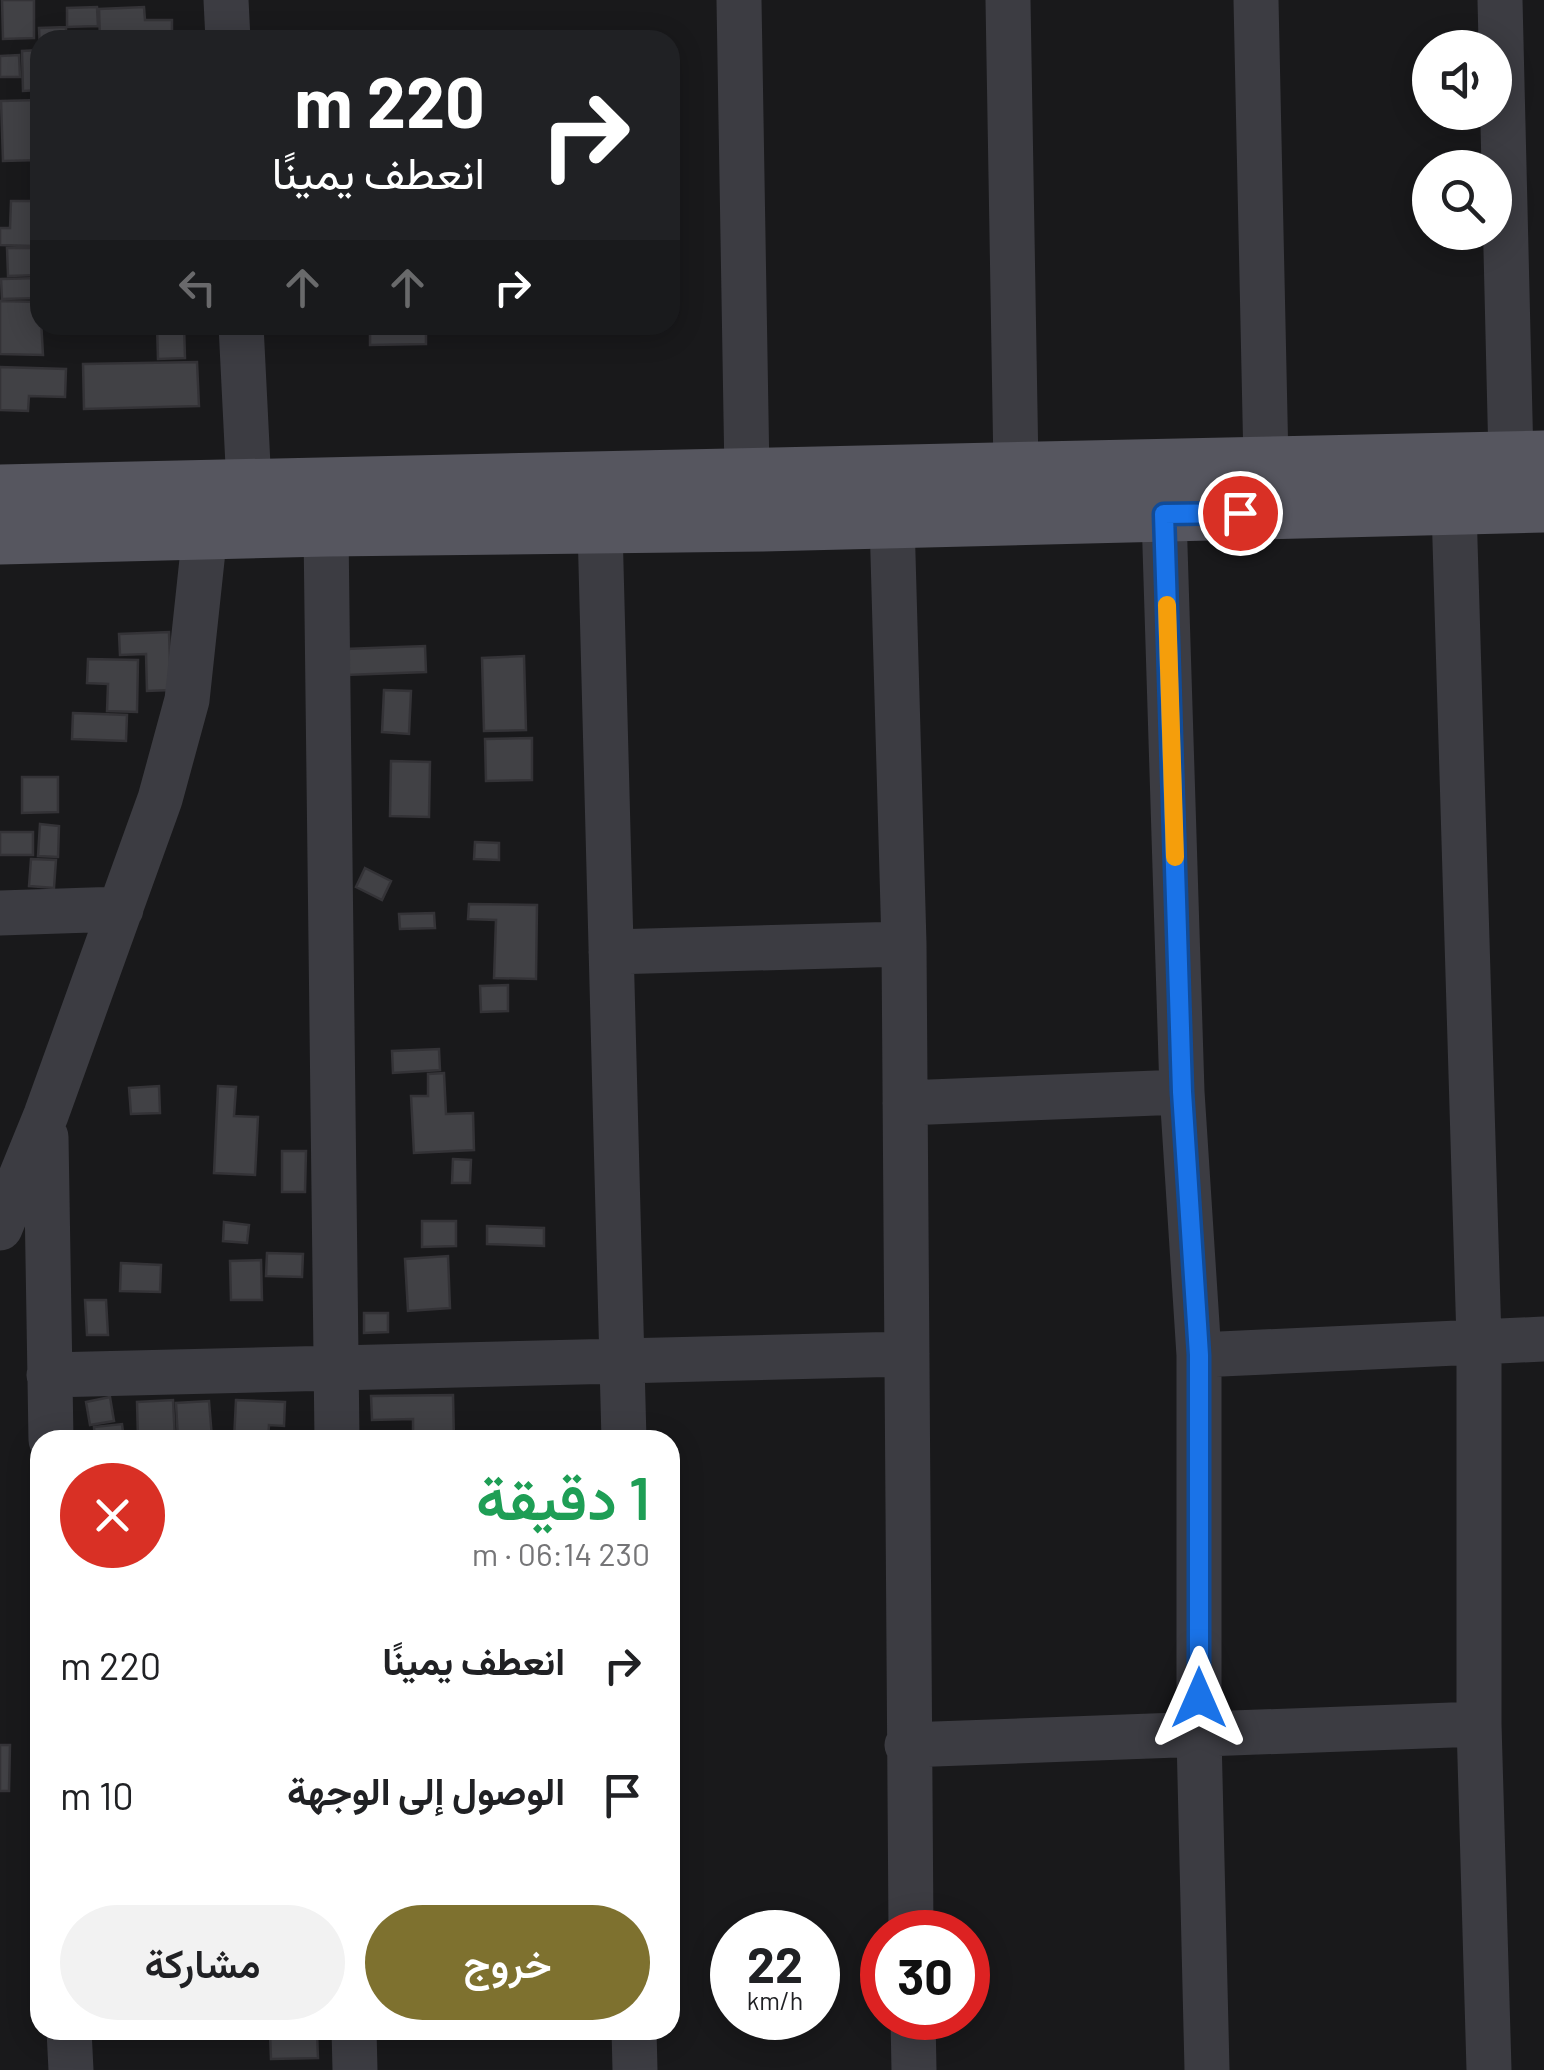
<!DOCTYPE html>
<html lang="ar">
<head>
<meta charset="utf-8">
<style>
  :root { --surface:#fff; --page:#f2f2f2; --text:#202124; --muted:#757577; --accent:#7e712f }
  body { margin:0; font-family:Barlow,Vazirmatn,sans-serif; background:var(--page); color:var(--text); direction:rtl; height:100vh; display:flex; flex-direction:column; font-size:38px; white-space:nowrap }
  * { box-sizing:border-box; margin:0 }
  p { font-size:32px; color:var(--muted) }
  .icon { flex:none; width:55px; height:55px; fill:none; stroke:currentColor; stroke-width:2; stroke-linecap:round; stroke-linejoin:round }
  .map { position:relative; flex:1; overflow:hidden; direction:ltr }
  .drawer { position:absolute; left:30px; top:1430px; width:650px; height:610px; display:flex; flex-direction:column; background:var(--surface); border-radius:30px; box-shadow:0 5px 25px #0003; direction:rtl }
  .drawer>* { flex:none }
  .guide { position:absolute; left:30px; top:30px; width:650px; height:305px; border-radius:30px; box-shadow:0 5px 25px #0003; direction:rtl; background:#202124; color:#fff; overflow:hidden }
  .controls { position:absolute; left:1412px; top:30px; display:grid; gap:20px }
  .controls a { display:grid; place-items:center; width:100px; height:100px; border-radius:50%; background:var(--surface); box-shadow:0 5px 25px #0003; font-size:50px }
  .speed { position:absolute; left:710px; top:1910px; display:flex; gap:20px; font-size:50px; font-weight:700; text-align:center }
  .speed>* { display:grid; place-content:center; width:130px; height:130px; border-radius:50%; background:var(--surface); box-shadow:0 5px 25px #0003; line-height:1 }
  .speed small { font-size:25px; font-weight:400 }
  .speed .limit { border:15px solid #d22; background:#fff; color:#111 }
  .pin { position:absolute; display:grid; place-items:center; width:85px; height:85px; color:#fff; margin:-42px; border:5px solid #fff; border-radius:50%; box-shadow:0 2px 10px #0007 }
  .me { position:absolute; width:110px; margin:-55px; rotate:0deg; stroke-linejoin:round; filter:drop-shadow(0 0 8px #0008) }
  .turn { display:flex; align-items:center; gap:35px; height:210px; padding:0 30px; font-size:45px }
  .turn .icon { width:130px; height:130px; stroke-width:2.5 }
  .turn b { display:block; font-size:70px; line-height:85px }
  .lanes { display:flex; align-items:center; height:95px; padding:0 30px; background:#0003; justify-content:center; gap:50px; direction:ltr }
  .lanes .off { opacity:.35 }
  .round { display:grid; place-items:center; flex:none; width:105px; height:105px; border-radius:52px; background:var(--page) }
  .overview { display:flex; align-items:center; justify-content:space-between; height:170px; padding:0 30px }
  h1 { font-size:60px; font-weight:600; line-height:75px; color:#1e9e55 }
  .action { display:flex; gap:20px; margin-top:auto; padding:20px 30px }
  .action a { flex:1; height:115px; border-radius:60px; background:var(--accent); color:#fff; font-size:40px; font-weight:600; line-height:115px; text-align:center }
  .action a+a { background:var(--page); color:var(--text) }
  ul { padding:0; list-style:none }
  li { display:flex; align-items:center; gap:30px; height:130px; padding:0 30px }
  li div { flex:1 }
  li b { display:block; font-size:38px }
  li em { font-style:normal }
  .map>svg:first-child { display:block }
</style>
</head>
<body>
<div class="map">
<svg width="1544" height="2070" viewBox="0 0 1544 2070">
  <rect width="100%" height="100%" fill="#19191b"/>
  <path fill="#414145" stroke="#343337" stroke-width="2.5" d="M2,0h32v38l-31,1z
    M97,7l1,19 -31,1v-19z
    M144,7l1,13h27v20h-72l-1,-31z
    M66,27v13h-26v50l-17,1 -1,-40 18,-1 -1,-22z
    M19,55l1,22h-20v-21z
    M38,100l2,60 -37,1 -2,-60z
    M11,201h24l-1,45 -34,-1v-17h10z
    M7,248h33v27l-32,1z
    M40,278v20l-38,1 -1,-20z
    M0,301l40,1 3,53 -43,-1z
    M157,325h27l1,33 -27,1z
    M370,325h56v19l-56,1z
    M197,362l2,44 -115,3 -1,-45z
    M0,367l66,2 -1,28 -36,-1 -1,15 -28,-1z
    M169,632l2,58 -24,1 -1,-37 -26,1 -1,-21z
    M425,646l1,26 -80,3 -1,-26z
    M524,656l2,74 -42,1 -2,-73z
    M88,659l50,1 -1,52 -30,-1 1,-27 -21,-1z
    M384,690l27,1 -2,43 -27,-2z
    M73,713l54,2 -1,26 -54,-2z
    M532,738v42l-46,1 -1,-42z
    M391,761l39,1 -1,55 -39,-1z
    M22,777h36v35l-36,1z
    M40,824l19,2 -1,31 -20,-1z
    M0,832h33v23h-33z
    M475,842l24,1v17l-25,-1z
    M31,859l25,1 -2,28 -25,-2z
    M365,868l26,13 -9,19 -26,-13z
    M469,904l68,1 -1,74 -42,-1 2,-58 -28,-1z
    M434,913l1,15 -35,1 -1,-15z
    M508,985v26l-27,1 -1,-26z
    M439,1049l1,21 -47,3 -1,-22z
    M444,1073l2,41 27,-1 1,37 -60,3 -3,-57h17v-22z
    M159,1086l1,27 -29,1 -2,-26z
    M218,1086l18,1 -2,29 24,1 -3,58 -41,-2z
    M282,1151h24l-1,41h-23z
    M453,1159l18,1 -1,23h-18z
    M422,1221h34v25l-34,1z
    M224,1222l25,3 -2,18 -24,-2z
    M487,1226l57,2v18l-57,-2z
    M267,1253l36,1 -1,23 -36,-1z
    M448,1256l2,52 -42,3 -3,-52z
    M261,1260l1,40h-31l-1,-39z
    M121,1263l40,2 -1,27 -40,-1z
    M85,1300h21l2,35h-21z
    M364,1313h24v19l-24,1z
    M453,1395l1,45h-41v-21l-41,1 -1,-24z
    M110,1397l4,24 -24,4 -4,-23z
    M173,1400l2,40h-37l-1,-38z
    M236,1400l49,2 -1,24 -15,-1 -1,15h-34z
    M209,1401l3,37 -34,2 -2,-37z
    M122,1424l2,16h-29l-1,-13z
    M0,1745h10l-1,46h-9z
    M317,2033l1,25 -47,1 -1,-25z"/>
  <g fill="none" stroke-linecap="round" stroke-linejoin="round">
    <path stroke="#3c3c42" stroke-width="45" d="M226,0l2,40
      M739,0l8,475
      M1008,0l8,469
      M1256,0l10,463
      M1500,0l11,459
      M241,325l8,161
      M1454,508l25,832v384l10,346
      M1164,515l18,577 17,263v381l8,334
      M892,520l12,424 7,988
      M600,527l24,913
      M326,529l11,911
      M0,913l121,-4
      M611,952l293,-8
      M905,1103l277,-11
      M46,1137l5,303
      M0,1228l46,-113 114,-316 27,-99 18,-168
      M1199,1355l345,-16
      M49,1375l858,-21
      M907,1745l572,-21
      M913,2018l1,52
      M69,2030l2,40
      M354,2030l1,40
      M634,2030l1,40"/>
    <path stroke="#56565f" stroke-width="55" d="M0,492l1544,-34
      M0,537l326,-8 437,-5 781,-19"/>
  </g>
  <g fill="none" stroke-linecap="round" stroke-linejoin="round">
    <defs>
      <path id="route" d="M1199,1698v-343l-17,-263 -18,-578 76,-1"/>
    </defs>
    <use href="#route" stroke="#114b97" stroke-width="25"/>
    <use href="#route" stroke="#1a73e8" stroke-width="18"/>
    <path stroke="#f59e0b" stroke-width="18" d="M1167,605l8,252"/>
  </g>
</svg>
<div class="controls">
<a><svg class="icon" aria-label="sound" viewBox="0 0 24 24"><path d="M4 9h4l5-4v14l-5-4H4zM17 9q2 3 0 6"/></svg></a>
<a><svg class="icon" aria-label="search" viewBox="0 0 24 24"><circle cx="10" cy="10" r="6"/><path d="M15 15l6 6"/></svg></a>
</div>
<div class="speed"><div>22<small>km/h</small></div><div class="limit">30</div></div>
<div class="pin" style="left:1240px;top:513px;background:#d93025"><svg class="icon" aria-label="arrive" viewBox="0 0 24 24"><path d="M6 21V4h12l-3 4 3 4H6"/></svg></div>
<svg class="me" style="left:1199px;top:1698px" viewBox="-20 -20 40 40"><path d="M0-17L14 15 0 8-14 15z" fill="#1a73e8" stroke="#fff" stroke-width="4"/></svg>
<div class="guide">
<div class="turn"><svg class="icon" aria-label="right" viewBox="0 0 24 24"><path d="M7 20v-9h11M14 6l5 5-5 5"/></svg><div><b>220 m</b>انعطف يمينًا</div></div>
<div class="lanes"><svg class="icon off" aria-label="left" viewBox="0 0 24 24"><path d="M17 20v-9H6M10 6l-5 5 5 5"/></svg><svg class="icon off" aria-label="ahead" viewBox="0 0 24 24"><path d="M12 20V5M6 11l6-6 6 6"/></svg><svg class="icon off" aria-label="ahead" viewBox="0 0 24 24"><path d="M12 20V5M6 11l6-6 6 6"/></svg><svg class="icon" aria-label="right" viewBox="0 0 24 24"><path d="M7 20v-9h11M14 6l5 5-5 5"/></svg></div>
</div>
<section class="drawer">
<div class="overview"><div><h1>1 دقيقة</h1><p>230 m · 06:14</p></div><a class="round" style="background:#d93025;color:#fff"><svg class="icon" aria-label="close" viewBox="0 0 24 24"><path d="M6 6l12 12M18 6L6 18"/></svg></a></div>
<ul>
<li><svg class="icon" aria-label="right" viewBox="0 0 24 24"><path d="M7 20v-9h11M14 6l5 5-5 5"/></svg><div><b>انعطف يمينًا</b></div><em>220 m</em></li>
<li><svg class="icon" aria-label="arrive" viewBox="0 0 24 24"><path d="M6 21V4h12l-3 4 3 4H6"/></svg><div><b>الوصول إلى الوجهة</b></div><em>10 m</em></li>
</ul>
<div class="action"><a>خروج</a><a>مشاركة</a></div>
</section>
</div>
</body>
</html>
